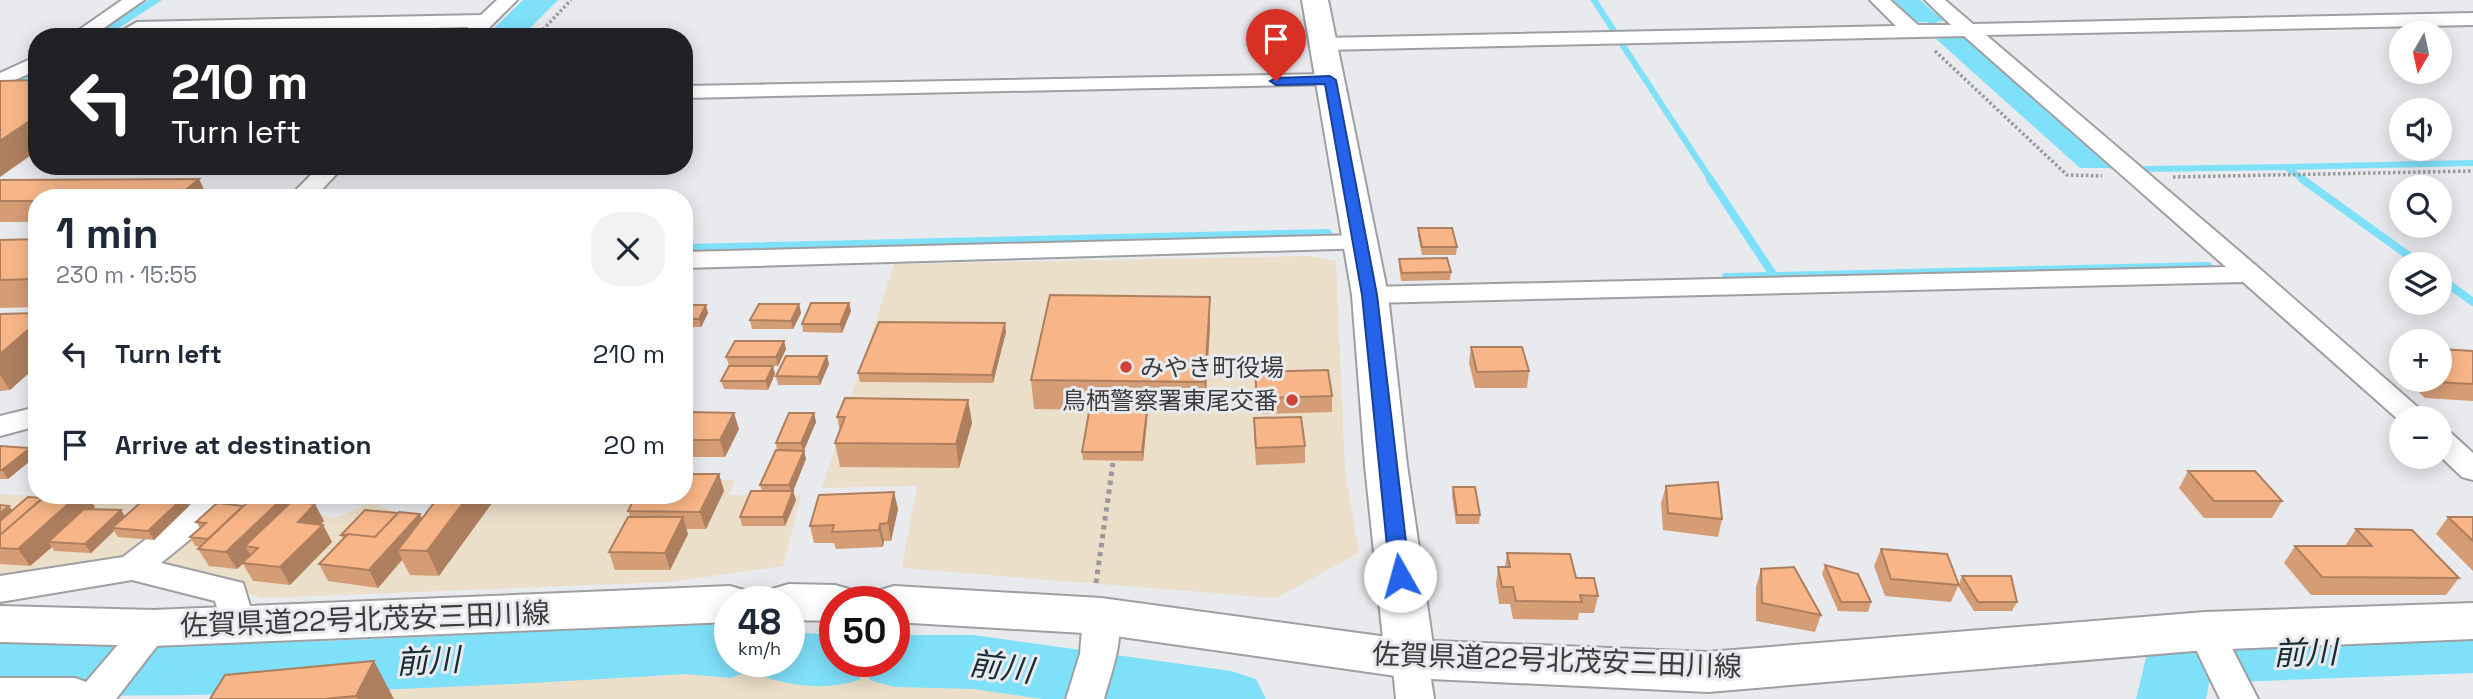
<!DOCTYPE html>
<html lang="en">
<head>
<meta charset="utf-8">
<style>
  :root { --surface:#fff; --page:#f2f2f3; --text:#1f2937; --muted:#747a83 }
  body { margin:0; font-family:"Space Grotesk","Noto Sans JP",sans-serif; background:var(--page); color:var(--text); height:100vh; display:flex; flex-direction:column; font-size:26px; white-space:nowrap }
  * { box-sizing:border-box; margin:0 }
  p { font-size:23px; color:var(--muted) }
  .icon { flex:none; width:38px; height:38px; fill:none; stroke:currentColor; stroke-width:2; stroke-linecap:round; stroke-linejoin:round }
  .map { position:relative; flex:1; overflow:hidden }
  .side { position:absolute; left:28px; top:189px; width:665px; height:315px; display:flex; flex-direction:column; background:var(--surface); border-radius:28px; box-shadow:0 4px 18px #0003 }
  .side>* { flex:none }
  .hud { position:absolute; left:28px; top:28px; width:665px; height:147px; border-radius:28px; box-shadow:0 4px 18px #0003; background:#202124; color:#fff; overflow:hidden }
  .needle { width:46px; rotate:189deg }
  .buttons { position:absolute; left:2389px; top:21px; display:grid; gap:14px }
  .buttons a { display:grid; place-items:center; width:63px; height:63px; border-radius:50%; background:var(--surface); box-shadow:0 4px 18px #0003; font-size:35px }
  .speed { position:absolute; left:714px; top:586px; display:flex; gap:14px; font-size:35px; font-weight:700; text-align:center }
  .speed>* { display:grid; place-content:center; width:91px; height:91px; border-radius:50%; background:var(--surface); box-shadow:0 4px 18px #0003; line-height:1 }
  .speed small { font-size:18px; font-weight:400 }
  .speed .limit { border:10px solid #d22; background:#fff; color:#111 }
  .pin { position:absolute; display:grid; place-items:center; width:60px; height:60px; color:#fff; margin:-72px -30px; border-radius:50% 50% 50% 0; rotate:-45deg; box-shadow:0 0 7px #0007 }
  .pin .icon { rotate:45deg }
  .me { position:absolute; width:77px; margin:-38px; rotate:353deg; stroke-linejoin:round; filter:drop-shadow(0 0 5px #0008) }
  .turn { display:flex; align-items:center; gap:24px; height:147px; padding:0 28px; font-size:32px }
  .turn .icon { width:91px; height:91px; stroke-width:2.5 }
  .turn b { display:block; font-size:49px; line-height:60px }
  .round { display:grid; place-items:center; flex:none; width:74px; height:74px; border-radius:28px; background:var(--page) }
  .summary { display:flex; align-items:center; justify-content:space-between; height:119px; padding:0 28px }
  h1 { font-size:42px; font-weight:700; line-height:52px }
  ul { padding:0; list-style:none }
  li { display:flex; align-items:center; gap:21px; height:91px; padding:0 28px }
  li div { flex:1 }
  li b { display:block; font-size:26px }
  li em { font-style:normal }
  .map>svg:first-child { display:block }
</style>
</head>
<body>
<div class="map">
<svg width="2473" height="699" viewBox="0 0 2473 699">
  <rect width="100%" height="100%" fill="#e9eaed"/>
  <path fill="#ebdfca" d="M1311,256l25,5 9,210 14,82 -83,45 -374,-30 15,-82 -95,2 72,-224z
    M684,480h51l-6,15 72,1 -18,70 -114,16 -407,16 -121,-40 -141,24v-88l115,7 124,-6 96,23 35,-15 70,22 22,-30h222z
    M675,660l65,9 223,9 121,21h-838l7,-18z"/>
  <path fill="#7fe0fa" d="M148,0h14l-57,37h-13z
    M523,0h35l-37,37h-36z
    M1893,0h27l24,21 -8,1 18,16h10l148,130h-32l-144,-129 8,-1 -17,-16h-10z"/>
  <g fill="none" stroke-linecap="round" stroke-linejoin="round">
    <path stroke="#7fe0fa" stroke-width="6" d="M1594,0l20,31
      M1620,41l91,139
      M2286,167l187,-4
      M2145,169l141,-2 18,13"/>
    <path stroke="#7fe0fa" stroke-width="8" d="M1710,179l64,97 -48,1
      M2302,179l118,85
      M684,248l644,-15
      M1774,276l434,-10
      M2440,278l33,24"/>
    <path fill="#7fe0fa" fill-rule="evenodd" d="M37,61v27l-37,16v-28z
      M2473,621v52l-264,10 -3,16h-70l10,-41 10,-19 24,-7z
      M687,622l43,4v36h59v-30l46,3v27h59v-27h79l258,36 25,8 10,20h-223l-70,-10 -79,-2 -24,-7 -6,-10 -5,10c-32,10 -62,7 -94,-3l-7,-13 -4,6 -24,8 -43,-4c-229,14 -457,25 -687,21v-54c230,10 458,-6 687,-19z"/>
    <defs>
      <path id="minor" d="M122,0h22l-53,37h-22z
        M497,0h20l-37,37h-16l-2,-3 6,-7 -357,10 26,-15 344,-7z
        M1870,0h20l28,25h33l-26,-25h20l28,24 500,-11v12l-487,10 274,234 170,149h-29v4l-158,-140 -873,21 -9,-2 -4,-6 4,-6 9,-2 856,-20 -262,-231 -641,14 -10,-6 10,-6 573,-12z
        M37,56v14l-37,17v-14z
        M1330,74l10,6 -3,4 -653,14v-12z
        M320,166h24l-30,32h-26z
        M1360,235l9,3 4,5 -4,5 -685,20v-16z
        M37,407v19l-37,10v-20z
        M2440,430l11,3 22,20v27l-11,-3 -22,-21z
        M203,495h37l-5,8 -74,60 82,20 13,42 -5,9 -13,4 -13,-4 -10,-33 -83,-21 -132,22v-26l123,-19z
        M1101,603l13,4c14,25 -3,65 -10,92h-38l14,-45 3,-38 5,-9z
        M153,615l13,4 5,9 -55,71h-116v-21h75l11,4 54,-63z
        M2205,618l13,3 40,78h-38l-33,-68 5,-10z
        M1410,645l13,4 5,10 6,40h-38l-4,-40 5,-10z"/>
      <path id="secondary" d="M1302,0h26l60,295 19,170 28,194 -7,14 -18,5 -18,-5 -7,-14 -20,-194 -13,-170z"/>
      <path id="primary" d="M789,584l46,1 17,5 7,12h-24v19l-46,-1v-18h-24l7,-13z
        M730,586l17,5 6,11h-23v20l-577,24 -153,-4v-36l153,4z
        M894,586l207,12 309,42 298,12 497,-40 268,-9v36l-268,11 -497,42 -298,-14 -309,-44 -207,-12v-20h-23l6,-11z"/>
    </defs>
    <use href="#minor" stroke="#9e9fa2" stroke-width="4"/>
    <use href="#secondary" stroke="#9e9fa2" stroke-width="4"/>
    <use href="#primary" stroke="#9e9fa2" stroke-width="4"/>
    <path stroke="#99999b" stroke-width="3.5" stroke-dasharray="2.5 2.5" stroke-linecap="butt" d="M536,37l35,-37
      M1935,51l132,124 35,1
      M2173,177l300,-6"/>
    <path stroke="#99999b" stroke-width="5" stroke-dasharray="4.5 4.5" stroke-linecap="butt" d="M1096,583l17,-120"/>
    <use href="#minor" fill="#fff" fill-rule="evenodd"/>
    <use href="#secondary" fill="#fff" fill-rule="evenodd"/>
    <use href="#primary" fill="#fff" fill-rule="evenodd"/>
  </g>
  <path fill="#d59d75" d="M199,179l9,19h-171v24h-37v-42z
    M1418,228l39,19 -1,8h-34l-4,-19z
    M37,239v68l-37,1v-68z
    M1399,259l52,13 -1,8 -49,1 -2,-14z
    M849,303l2,8 -9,22 -39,-1 -1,-8z
    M799,304l2,9 -8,16h-41l-2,-9z
    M684,305l24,8 -7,14h-17z
    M0,314l10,76 -10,1z
    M1210,325l-5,86 -57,-1 -5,51 -60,-1 -1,-8 7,-42 -55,-1 -3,-29z
    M1006,332l-13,51 -133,-1 -2,-9z
    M784,341l2,8 -8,17 -49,-1 -3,-8z
    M1471,347l58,24 -2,17h-52l-6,-25z
    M2400,347h1v28l-11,-11z
    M2473,351v50l-48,-3 -19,-18h34z
    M827,356l2,8 -9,21h-42l-2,-9z
    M773,366l2,8 -7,16 -44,-1 -3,-8z
    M1255,372l77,24v16l-75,2 -2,-26z
    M968,400l4,23 -13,45 -119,-1 -5,-24 5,-12 -3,-14z
    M814,413l2,9 -12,29 2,8 -13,32 3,9 -11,26h-43l-2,-9 22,-26 -2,-6 17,-35 -1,-7z
    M1254,418l51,28v17l-49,2 -2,-30z
    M684,420l55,9 -14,28h-41z
    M0,446l36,10 -28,23h-8z
    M2188,471l94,30 -10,17h-68l-25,-30z
    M719,474l5,17 -18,38h-20l2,5 -18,36h-55l-6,-18 21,-35 -2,-6 4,-8 -88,-1 -2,-7h142z
    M1666,486l56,33 -4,18 -55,-7 -2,-27z
    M1453,487l27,28 -1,9h-23l-4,-28z
    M894,492l4,17 -7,32h-7l-1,6 -47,2 -2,-6h-20l-4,-17z
    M46,495h41l8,12 -2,2 28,1 4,7 64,-11 -35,34 -36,-3 -4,-6 -23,22 -37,-2 -2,-4 -22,19 -30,-2v-59l12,5 31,-12z
    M255,495h60l-8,8 17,18 -3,3 2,1 9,17 -42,43 -37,-4 -10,-17 -6,5 -28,-3 -11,-17 2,-2 -5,-1 -5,-9 10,-9 -4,-6 47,-16z
    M2448,517h25v54l-37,-37z
    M422,519l17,57 -29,-1 -8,-15 -24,28 -50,-7 -9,-17 24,-25 -2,-4z
    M2356,529l103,49 -13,17h-135l-27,-32 11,-17h50z
    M1881,549l78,35 3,-8 55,26 -5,9h-38l-16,-25 -7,16 -66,-6 -11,-30z
    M1507,553l69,25 22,18 -4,17h-15l-1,7 -65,-1 -3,-15h-11l-3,-20 2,-17h7z
    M1825,565l46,37 -3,10 -30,-1 -16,-37z
    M1761,569l60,46 -6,17 -59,-11v-34z
    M225,675l169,24h-184z"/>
  <path fill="#ae7f5f" d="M37,116v35l-37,26v-36z
    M199,179l9,19h-32z
    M1210,297v28l-5,86v-29z
    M849,303l2,8 -9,22 -2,-9z
    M799,304l2,9 -8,16 -2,-8z
    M706,305l2,8 -7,14 -2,-8z
    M37,322v44l-27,24 -10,-15v-21z
    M1005,323l1,9 -13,51 -1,-8z
    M690,332l2,8 -8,14v-12z
    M784,341l2,8 -8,17 -2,-9z
    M827,356l2,8 -9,21 -2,-8z
    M773,366l2,8 -7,16 -2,-9z
    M968,400l4,23 -13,45 -3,-24z
    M1148,402v8l-5,51 -1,-9z
    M734,413l5,16 -14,28 -5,-17z
    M814,413l2,9 -13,30 -2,-9z
    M30,448l6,8 -28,23 -6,-9z
    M804,451l2,8 -14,35 -3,-9z
    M719,474l5,17 -18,38 -6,-17z
    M793,491l3,9 -11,26 -2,-9z
    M894,492l4,17 -7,32 -3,-18z
    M78,495h9l8,12 -38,35h-9l4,5 -22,19 -12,-17z
    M286,495h2l8,16 -51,35 6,10 -14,13 -11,-17z
    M302,495h13l-8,8z
    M469,495h29l-59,81 -12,-25z
    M184,497l5,9 -35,34 -6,-9z
    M315,504l9,17 -17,18 -9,-17z
    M9,506l6,8 -15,13v-14z
    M121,510l5,9 -14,9 2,3 -23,22 -6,-9z
    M420,514l8,18 -30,18 4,10 -24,28 -9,-18z
    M683,517l5,17 -18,36 -5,-17z
    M880,524l4,17 -1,6 -4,-17z
    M323,525l9,17 -42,43 -10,-18z
    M374,661l20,38h-36l-2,-3z"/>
  <path fill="#f8b688" stroke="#ae7f5f" stroke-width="2" d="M37,80v36l-37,25v-60z
    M199,179l-23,19h-139v3h-37v-21z
    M1418,228h34l5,19h-35z
    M37,239v40l-37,1v-40z
    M1447,258l4,14 -49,1 -3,-14z
    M1050,295l160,2 -5,85 -174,-2z
    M811,303h38l-9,21h-38z
    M759,304h40l-8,17 -41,-1z
    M684,305h22l-7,14h-15z
    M37,313v9l-37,32v-40z
    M879,322l126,1 -13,52 -134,-2z
    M684,332h6l-6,10z
    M735,341h49l-8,16h-50z
    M1471,347h51l7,24 -52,1z
    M2440,349l33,2v33l-38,-2 -2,-2h7z
    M786,356h41l-9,21 -42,-1z
    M729,366h44l-7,15h-45z
    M1328,370l4,26 -75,2 -2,-26z
    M845,398l123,2 -12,44 -121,-1 10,-26h-8z
    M1091,401l57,1 -6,50h-60z
    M688,412l46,1 -14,27h-36v-20z
    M789,413h25l-13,30h-25z
    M1301,417l4,29 -49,2 -2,-30z
    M0,446l30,2 -28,22h-2z
    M776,450l28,1 -15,34h-29z
    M2188,471h67l27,30h-68z
    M684,474h35l-19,38 -72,-1 8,-16h48z
    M1718,482l4,37 -54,-6 -2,-27z
    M1453,487h22l5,28h-23z
    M751,491h42l-10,26h-43z
    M894,492l-6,31 -8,1 -1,6 -47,2 2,-7 -24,1 9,-31z
    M46,495h32l-60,54 -18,-1v-13z
    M149,495l35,2 -36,34 -36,-3z
    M255,495h31l-60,57 -28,-3z
    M440,495h29l-42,56 -29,-1z
    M28,497l15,1 -43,37v-14z
    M292,501l23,3 -17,18 25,3 -43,42 -38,-4 16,-15 -13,-2z
    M217,503l26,3 -35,33 -18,-2 16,-14 -10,-1z
    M0,505l9,1 -9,7z
    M84,509l37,1 -36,34 -37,-2z
    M365,510l33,3 -23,24 -27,-3 -2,1h-5z
    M399,512l21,2 -51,56 -50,-6 29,-30 27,3z
    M628,517h55l-18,36 -56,-1z
    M2448,517h25v24z
    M2356,529l56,1 47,48 -137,-1 -27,-31h77z
    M1881,549l66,5 12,31 -68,-6z
    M1507,553l63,1 6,24h18l4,18 -18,-1 2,7 -66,-1 -3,-14h-11l-4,-20h12z
    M1825,565l33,9 13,28h-30z
    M1794,567l27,48 -59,-12 -1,-34z
    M1962,576h49l6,26h-39z
    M374,661l-18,35 -32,3h-114l15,-24z"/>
  <path fill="#2563eb" stroke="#184099" stroke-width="2" d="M1330,76l6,4 41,215 33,281 -10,7 -10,-7 -28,-281 -37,-211 -49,1 -6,-4 6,-3z"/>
  <g fill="#cf4237" stroke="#e9eaed" stroke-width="2.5">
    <circle cx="1126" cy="367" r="7"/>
    <circle cx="1292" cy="400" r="7"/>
  </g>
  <g text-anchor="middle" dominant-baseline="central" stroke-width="6" stroke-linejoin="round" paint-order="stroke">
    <g font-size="24" fill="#3b3b3c" stroke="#e9eaed" text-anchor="start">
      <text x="1140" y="367">みやき町役場</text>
      <text x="1278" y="400" text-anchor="end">鳥栖警察署東尾交番</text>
    </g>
    <g font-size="28" fill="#3b3b3c" stroke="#e9eaed">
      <text transform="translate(365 619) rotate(-2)">佐賀県道22号北茂安三田川線</text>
      <text transform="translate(1557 660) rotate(2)">佐賀県道22号北茂安三田川線</text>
    </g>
    <g font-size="32" font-style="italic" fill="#182e34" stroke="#e9eaed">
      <text transform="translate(2305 653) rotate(-2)">前川</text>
      <text transform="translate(428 661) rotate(-3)">前川</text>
      <text transform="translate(1001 667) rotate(7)">前川</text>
    </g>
  </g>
</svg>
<div class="buttons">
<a><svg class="needle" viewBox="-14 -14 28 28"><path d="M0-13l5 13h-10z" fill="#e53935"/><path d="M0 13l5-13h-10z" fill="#747a83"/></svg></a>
<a><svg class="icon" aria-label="sound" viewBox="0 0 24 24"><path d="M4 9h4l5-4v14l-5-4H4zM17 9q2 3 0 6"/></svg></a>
<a><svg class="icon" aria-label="search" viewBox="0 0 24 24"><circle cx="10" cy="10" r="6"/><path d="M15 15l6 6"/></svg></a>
<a><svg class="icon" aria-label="layers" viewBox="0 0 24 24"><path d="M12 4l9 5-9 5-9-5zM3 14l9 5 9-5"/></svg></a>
<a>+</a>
<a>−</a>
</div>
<div class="speed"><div>48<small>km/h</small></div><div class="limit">50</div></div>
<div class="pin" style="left:1276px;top:81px;background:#d93025"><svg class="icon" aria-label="arrive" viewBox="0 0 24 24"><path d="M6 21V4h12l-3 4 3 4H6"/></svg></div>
<svg class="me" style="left:1400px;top:576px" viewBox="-20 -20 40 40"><circle r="19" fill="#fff"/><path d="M0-13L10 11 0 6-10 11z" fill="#2563eb"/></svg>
<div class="hud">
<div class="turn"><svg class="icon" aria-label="left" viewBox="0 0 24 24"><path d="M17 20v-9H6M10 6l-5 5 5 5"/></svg><div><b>210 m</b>Turn left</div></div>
</div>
<section class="side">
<div class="summary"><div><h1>1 min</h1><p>230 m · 15:55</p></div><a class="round"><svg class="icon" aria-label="close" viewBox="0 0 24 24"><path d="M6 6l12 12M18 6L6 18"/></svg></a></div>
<ul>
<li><svg class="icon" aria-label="left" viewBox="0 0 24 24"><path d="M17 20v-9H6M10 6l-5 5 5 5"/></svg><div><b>Turn left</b></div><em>210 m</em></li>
<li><svg class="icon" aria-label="arrive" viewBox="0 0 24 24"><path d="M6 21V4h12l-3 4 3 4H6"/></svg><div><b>Arrive at destination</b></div><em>20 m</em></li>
</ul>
</section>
</div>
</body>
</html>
